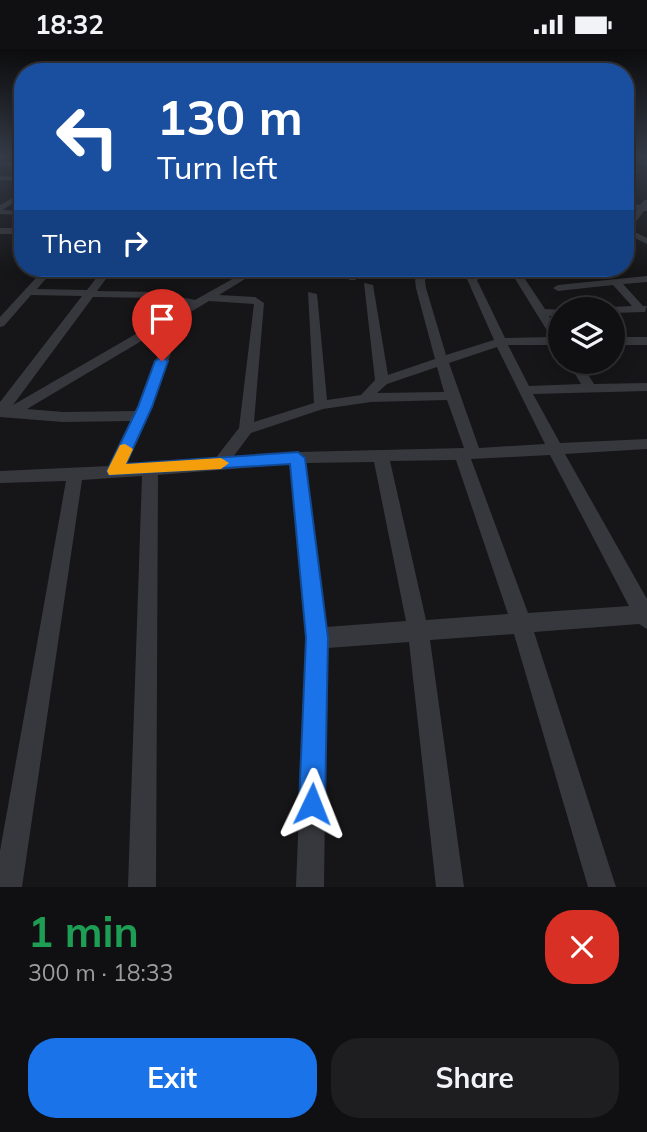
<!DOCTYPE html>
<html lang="en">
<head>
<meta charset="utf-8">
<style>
  :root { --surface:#101012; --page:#1e1e20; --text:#f1f3f6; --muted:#9c9d9f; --line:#303032; --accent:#1a73e8 }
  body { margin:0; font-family:Mulish,sans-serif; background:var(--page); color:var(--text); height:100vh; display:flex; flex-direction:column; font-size:26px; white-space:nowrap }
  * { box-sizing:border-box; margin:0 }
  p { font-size:23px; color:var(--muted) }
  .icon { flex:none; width:38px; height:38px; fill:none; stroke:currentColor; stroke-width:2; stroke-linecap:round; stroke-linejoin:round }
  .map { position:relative; height:838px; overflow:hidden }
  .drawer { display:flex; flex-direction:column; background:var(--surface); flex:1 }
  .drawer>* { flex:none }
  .guide { position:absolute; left:14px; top:14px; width:620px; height:214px; border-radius:28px; box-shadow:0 4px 18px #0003,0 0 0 2px var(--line); background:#1a4fa0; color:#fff; overflow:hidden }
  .buttons { position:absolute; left:548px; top:248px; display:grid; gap:14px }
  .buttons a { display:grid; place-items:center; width:77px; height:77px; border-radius:50%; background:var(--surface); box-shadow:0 4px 18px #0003,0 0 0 2px var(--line); font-size:35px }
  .pin { position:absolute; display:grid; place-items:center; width:60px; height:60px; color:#fff; margin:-72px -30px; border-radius:50% 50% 50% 0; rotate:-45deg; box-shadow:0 0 7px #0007 }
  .pin .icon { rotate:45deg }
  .me { position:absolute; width:77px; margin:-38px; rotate:2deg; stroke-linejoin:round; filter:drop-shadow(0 0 5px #0008) }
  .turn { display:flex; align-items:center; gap:24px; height:147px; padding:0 28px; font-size:32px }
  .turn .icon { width:91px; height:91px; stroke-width:2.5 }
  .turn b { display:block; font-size:49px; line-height:60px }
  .then { display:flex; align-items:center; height:66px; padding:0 28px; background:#0003; gap:14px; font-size:26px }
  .round { display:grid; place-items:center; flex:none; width:74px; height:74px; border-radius:28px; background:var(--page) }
  .overview { display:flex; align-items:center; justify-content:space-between; height:119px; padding:0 28px }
  h1 { font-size:42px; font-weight:700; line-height:52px; color:#1e9e55 }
  .action { display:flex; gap:14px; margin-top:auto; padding:14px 28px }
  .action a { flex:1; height:80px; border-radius:28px; background:var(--accent); color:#fff; font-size:28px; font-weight:700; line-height:80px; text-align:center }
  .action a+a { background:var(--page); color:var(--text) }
  .status { display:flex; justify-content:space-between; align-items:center; height:49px; padding:0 35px; background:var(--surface); direction:ltr }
  .status svg { height:19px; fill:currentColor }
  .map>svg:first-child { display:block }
</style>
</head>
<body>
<div class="status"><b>18:32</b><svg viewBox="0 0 49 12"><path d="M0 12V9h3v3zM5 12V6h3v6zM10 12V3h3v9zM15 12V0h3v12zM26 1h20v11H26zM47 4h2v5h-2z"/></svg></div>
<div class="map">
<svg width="647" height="838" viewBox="0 0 647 838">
  <rect width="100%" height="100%" fill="#161618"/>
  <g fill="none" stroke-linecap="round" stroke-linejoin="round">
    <path fill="#37383d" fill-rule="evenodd" d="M625,107l22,7v2l-22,-7z
      M0,113l23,1v4l-23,-1z
      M634,121l5,1 -14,14v-6z
      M0,127l23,1v4l-23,-1z
      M23,143v5l-21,13 21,1v4l-23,-1v-9z
      M644,151h3v11h-3l-10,13h-6l9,-15 -12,-2v-4l15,2z
      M625,178l22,11v6l-22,-11z
      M0,179h23v6h-23z
      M45,219h10l-18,21 50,1 17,-22h10l-17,23 57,1 41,8 57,-32h11l-44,27 36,2 9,6 -10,119 60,-19 -6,-111 9,2 10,106 34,-5 14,-15 -11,-97 9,2 15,90 47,-16 -19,-71 -1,-8 8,-12h10l-8,12 1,8 20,67 48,-15 -27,-61 2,-2 16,-9 46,2 22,-2 -12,7 -18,1 22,33 19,1h-4v5l-11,1 11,16v13h-52l21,41 52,-2 -13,-22h12l14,22 53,-1v8l-114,3 27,49 87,-4v10l-82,5 82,145v30l-8,-5 -105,8 82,255h-28l-74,-253 -84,6 34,247h-28l-27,-245 -82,6 -3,239h-28l10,-249 -15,-174 -133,11 -2,412h-28l14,-411 -60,4 -60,407h-22v-36l66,-370 -66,2v-12l109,-5 22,-45 -68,1 -63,-5v-15l82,-106 -51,-1 -27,31 -4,1v-10zM495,221l17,4 39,63 -46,1 -28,-58zM93,248l61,1 32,7 -173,100zM209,252l45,3 -15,124 -24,31 -89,6 26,-58 32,-91zM170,275l-34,87 -73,1 -36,-3zM497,298l48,97 -66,4 -30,-85zM437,318l7,25 -67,1 10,-9zM447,351l17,48 -166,4 -65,5 18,-24 72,-24 48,-7zM550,406l79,151 -101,7 -57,-154zM456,411l52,154 -82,6 -36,-159zM374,413l32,159 -80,6 -20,-164z
      M358,219h10l-13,12h-6v-4z
      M647,227v6l-24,2 20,22h4l-2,6 -33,1v-3h-5l5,-3 20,-1 -19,-21 -55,6 -5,-3 5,-3z
      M612,288h35v8h-35z"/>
  </g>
  <linearGradient id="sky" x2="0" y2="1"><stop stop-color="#0c0c0d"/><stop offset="0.48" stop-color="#363c48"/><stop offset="1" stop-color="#363c48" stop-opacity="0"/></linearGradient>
  <rect width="647" height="225" fill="url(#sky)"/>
  <path fill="#1a73e8" stroke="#114b97" stroke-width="2" d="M162,308l6,4 -16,46 -26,57 172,-12 7,6 23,180 -3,166 -3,9 -10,4 -9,-4 -4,-9 7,-166 -16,-174 -181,11 -2,-4 31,-64 17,-46z"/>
  <path fill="#f59e0b" d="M125,395l8,5 -7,15 95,-6 8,5 -8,6 -112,6 -2,-4 13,-26z"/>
</svg>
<div class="buttons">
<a><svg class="icon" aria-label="layers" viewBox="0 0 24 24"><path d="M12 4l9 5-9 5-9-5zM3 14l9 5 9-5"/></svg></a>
</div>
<div class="pin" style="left:162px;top:312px;background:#d93025"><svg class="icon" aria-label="arrive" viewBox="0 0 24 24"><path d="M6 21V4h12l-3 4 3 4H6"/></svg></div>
<svg class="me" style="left:312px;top:755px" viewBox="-20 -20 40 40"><path d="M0-17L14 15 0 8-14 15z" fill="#1a73e8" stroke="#fff" stroke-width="4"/></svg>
<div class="guide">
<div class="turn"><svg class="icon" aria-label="left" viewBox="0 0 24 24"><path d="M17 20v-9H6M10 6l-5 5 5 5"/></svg><div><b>130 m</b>Turn left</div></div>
<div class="then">Then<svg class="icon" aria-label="right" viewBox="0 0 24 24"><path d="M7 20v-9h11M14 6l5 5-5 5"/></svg></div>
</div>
</div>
<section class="drawer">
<div class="overview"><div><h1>1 min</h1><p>300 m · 18:33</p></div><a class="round" style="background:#d93025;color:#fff"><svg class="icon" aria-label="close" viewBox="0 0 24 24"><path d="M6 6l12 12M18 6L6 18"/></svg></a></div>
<div class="action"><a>Exit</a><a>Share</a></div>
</section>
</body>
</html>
